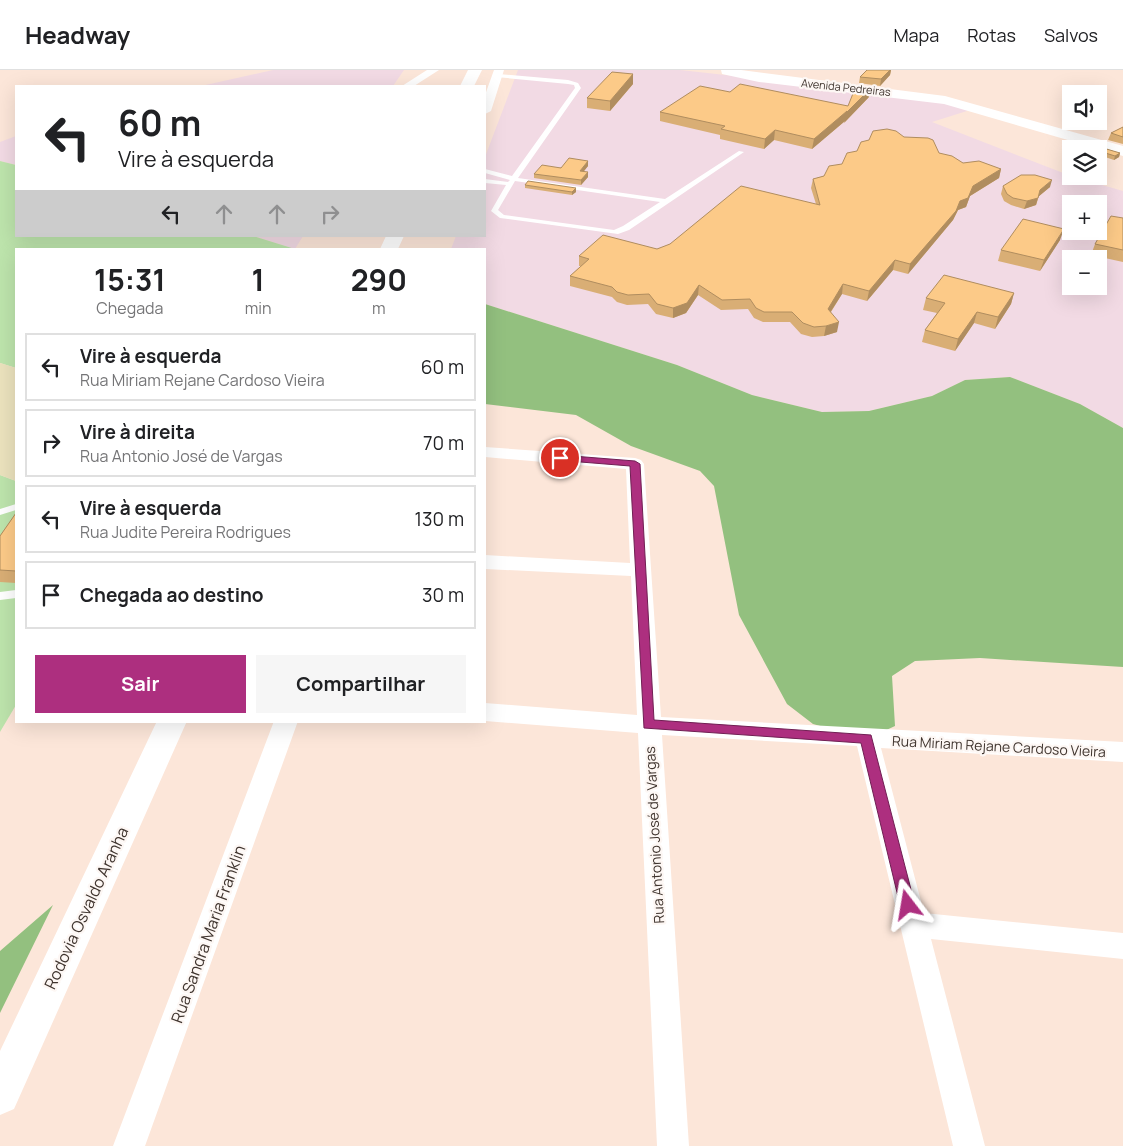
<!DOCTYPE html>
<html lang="pt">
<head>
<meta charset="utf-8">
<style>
  :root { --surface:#fff; --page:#f6f6f6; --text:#202124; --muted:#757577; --line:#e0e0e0; --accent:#ad2f7f }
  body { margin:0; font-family:Manrope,sans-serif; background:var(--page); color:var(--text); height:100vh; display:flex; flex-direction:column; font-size:19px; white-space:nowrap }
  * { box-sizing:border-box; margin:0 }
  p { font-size:16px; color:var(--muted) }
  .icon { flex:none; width:28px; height:28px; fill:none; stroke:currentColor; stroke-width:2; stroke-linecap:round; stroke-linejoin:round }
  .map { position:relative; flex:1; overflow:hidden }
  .drawer { position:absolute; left:15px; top:178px; width:471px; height:475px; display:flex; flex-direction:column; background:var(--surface); border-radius:0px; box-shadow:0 5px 20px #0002 }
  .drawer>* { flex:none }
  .banner { position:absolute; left:15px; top:15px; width:471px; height:152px; border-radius:0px; box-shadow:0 5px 20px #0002; background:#fff; color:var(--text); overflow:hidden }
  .tools { position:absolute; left:1062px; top:15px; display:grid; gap:10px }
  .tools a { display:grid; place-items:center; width:45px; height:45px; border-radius:0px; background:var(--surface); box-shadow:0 5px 20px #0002; font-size:25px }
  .pin { position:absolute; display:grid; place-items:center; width:42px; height:42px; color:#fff; margin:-21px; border:2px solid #fff; border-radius:50%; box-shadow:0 1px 5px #0007 }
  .me { position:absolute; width:55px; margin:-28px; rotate:346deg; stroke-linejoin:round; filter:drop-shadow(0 0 4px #0008) }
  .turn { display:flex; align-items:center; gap:18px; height:105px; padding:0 20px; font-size:22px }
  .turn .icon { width:65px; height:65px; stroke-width:2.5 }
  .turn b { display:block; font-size:35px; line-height:42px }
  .lanes { display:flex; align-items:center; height:48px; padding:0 20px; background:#0003; justify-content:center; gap:25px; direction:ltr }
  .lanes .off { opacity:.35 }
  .eta { display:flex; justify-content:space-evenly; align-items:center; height:85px; text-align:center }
  .eta b { font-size:30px; font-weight:700; line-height:35px }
  .cta { display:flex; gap:10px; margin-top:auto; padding:10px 20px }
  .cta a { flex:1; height:58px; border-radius:0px; background:var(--accent); color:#fff; font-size:20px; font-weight:700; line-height:58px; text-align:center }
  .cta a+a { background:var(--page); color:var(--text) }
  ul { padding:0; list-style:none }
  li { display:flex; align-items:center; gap:15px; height:68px; margin:0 10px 8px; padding:0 10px; border:2px solid var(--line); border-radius:0px }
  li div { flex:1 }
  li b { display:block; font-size:19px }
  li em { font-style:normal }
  header { display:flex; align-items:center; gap:30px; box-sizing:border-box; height:70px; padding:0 25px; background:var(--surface); border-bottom:1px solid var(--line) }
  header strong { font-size:24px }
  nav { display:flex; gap:28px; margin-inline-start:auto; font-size:18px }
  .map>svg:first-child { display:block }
</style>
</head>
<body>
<header>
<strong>Headway</strong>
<nav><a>Mapa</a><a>Rotas</a><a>Salvos</a></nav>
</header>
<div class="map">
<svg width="1123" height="1076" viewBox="0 0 1123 1076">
  <rect width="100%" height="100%" fill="#fce6d9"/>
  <path fill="#f2dae4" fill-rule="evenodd" d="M273,0h131l-11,16h-192z
    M518,0h162l255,28 35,12 -38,12 139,54 52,15v237l-43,-24 -70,-27 -45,3 -33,16 -63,15 -47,1 -70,-17 -75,-30 -192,-61v-55h-34l5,-13h29v-79zM1071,134h28v27h-28zM1071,189h28v27h-28z
    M16,66v29l-16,-4v-19z
    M253,166h50l-8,13z"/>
  <path fill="#bde4ac" d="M0,91l16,4v71h237l42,13h-279v119l-16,-5z
    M0,405l16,6v224l-16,27z"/>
  <path fill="#93c07f" d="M485,234l192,61 75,30 70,17 47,-1 63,-15 33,-16 45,-3 70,27 43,24v239l-143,-9 -65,3 -23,15 3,50 -28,13 -54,-15 -26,-20 -48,-89 -25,-129 -14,-15 -69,-25 -55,-31 -91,-11z
    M53,835l-53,108v-62z"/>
  <path fill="#ebe2bd" d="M0,293l16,5v113l-16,-6z"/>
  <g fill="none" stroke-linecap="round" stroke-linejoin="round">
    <path fill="#fff" fill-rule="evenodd" d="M498,4l70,6 10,3 3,5 -63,90 147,21 74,-48 5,1 -115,78 -11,4 -118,-16 -9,-7 15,-26 -21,-2v-4l23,3 2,-2 -25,-7v-4l27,7 63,-88 -1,-3 -6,-1 -72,-7zM515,111l145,21 -37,24 -9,4 -110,-15 -6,-5z
      M16,434v6l-16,5v-6z
      M16,520v8l-16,2v-8z"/>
    <path fill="#fff" fill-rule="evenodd" d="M427,0h12l-25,16h-12z
      M494,0h10l-13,41 -6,3v-19z
      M485,377l150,11 6,2 3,4 17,253 462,25v20l-242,-14 43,165 199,20v26l-192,-20 54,207h-32l-96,-400 -195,-11 27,411h-32l-19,-413 -153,-12v-18l152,12 -6,-139 -146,-7v-14l145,8 -4,-94 -141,-12z
      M274,651h24l-153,425h-32z"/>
    <path fill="#fff" fill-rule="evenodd" d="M721,0h20l204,26 178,50v10l-179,-52 -185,-22 -37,-8z"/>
    <path fill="#fff" fill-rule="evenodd" d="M468,0h14l-8,16h-14z
      M386,166h18l-6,13h-18z
      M157,651h30l-173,388 -14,6v-64z"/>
  </g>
  <path fill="#d9ae75" d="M867,0h24l-1,5 -10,11 -21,-3 1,-6z
    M633,4v10l-23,27 -23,-3v-10z
    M730,22l118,14 21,-9 -25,26 1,-2 -33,28 -38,-9 -10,9 -44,-10v-4l-60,-14v-9z
    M1123,57v17l-15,-4 3,-7z
    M904,67l35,16 24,10 38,6 -2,9 -29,18 -4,11 -8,3 -5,10 -45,54 -15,-4 -26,31 -25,-7 -11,18 6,20 -13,4 -12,1 -11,-3 -11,-12h-27l-9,-4 -6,-9 -27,1 -23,-15 -12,18 -13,5 -17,-4 -8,-10 -21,1 -10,-3 -5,-5 -42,-11v-10l11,-10h-2v-10l78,-7 159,-45 -5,-16 2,-9 11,-3 18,-12z
    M1093,75l27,8 -1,4 -5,3 -15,-5v-6h-12z
    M588,91v5l-4,5 4,6 -7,8 -47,-7v-4z
    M525,115l51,7 -4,3 -47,-7z
    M1003,116l47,1 -11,9 -3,9 -12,4 -13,-4 -7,-4 -3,-7z
    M1123,148v44l-32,-7 4,-11z
    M1060,170l-20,31 -42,-10 3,-11z
    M1014,223l-3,11 -16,25 -21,-6 -19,28 -33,-9 3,-12 12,-17 -14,-3 3,-12z
    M16,443v70l-16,-1v-46z"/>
  <path fill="#b08d5f" d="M890,0h1l-1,5 -10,11 1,-7z
    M633,4v10l-23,27v-10z
    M871,18l-2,9 -25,26 1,-2 -33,28 2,-10 33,-28z
    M775,60l-1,10 -10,9 1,-10z
    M1120,83l-1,4 -5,3 1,-4z
    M588,91v5l-8,10v-5z
    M1001,99l-2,9 -29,18 -4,11 -8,3 -5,10 -45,54 2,-10 50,-63 13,-15z
    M588,102v5l-7,8v-5z
    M1052,110l-2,7 -12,10 2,-7z
    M576,118v4l-4,3v-3z
    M1038,128l-2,7 -12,4 3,-8z
    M1064,159l-4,11 -20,31 4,-11z
    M895,190l-2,10 -26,31 2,-10z
    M843,214l-1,10 -16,25 2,-10z
    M699,215l-1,10 -12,18 -13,5v-10z
    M1014,223l-3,11 -16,25 3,-12z
    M977,242l-3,11 -19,28 3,-12z
    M839,252l-2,10 -13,4 2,-10z"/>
  <path fill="#fcca88" stroke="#b08d5f" d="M867,0h23l-9,9 -21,-2z
    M612,2l21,2 -23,27 -23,-3z
    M740,14l108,22 8,-20 15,2 -25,25 1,-2 -33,28 -39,-9 -10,9 -44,-10 4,-3 -65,-14 40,-26 30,6z
    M1123,57v10l-12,-4z
    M887,59l9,2 8,6 24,1 5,2 6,13 13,3 11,7 16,-2 22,8 -28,17 -5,12 -8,3 -4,10 -46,53 -15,-4 -26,31 -26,-7 -15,25 11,13 -13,4 -12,1 -11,-4 -11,-11h-28l-8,-4 -6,-9 -28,1 -23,-15 -12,18 -14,5 -16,-4 -8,-10 -21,1 -11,-3 -5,-5 -42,-11 19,-17 -10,-3 24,-21 54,14 13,-5 71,-58 79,19 -7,-26 11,-3 5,-10 13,-2 5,-11 10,-2 4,-9 8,-2 4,-9z
    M1093,75l27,8 -5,3 -16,-5v-2h-9l-2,-1z
    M569,88l19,3 -8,10 8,1 -7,8 -47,-6 8,-9 19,3z
    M1021,105h14l17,5 -12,10 -2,8 -11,3 -14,-3 -6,-4 -4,-8z
    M528,111l48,7 -4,4 -47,-7z
    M1111,146l12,2v32l-28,-6z
    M1023,149l41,10 -20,31 -43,-10z
    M944,205l70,18 -16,24 -21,-5 -19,27 -33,-9 20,-27 -19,-5z
    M16,443v58l-16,-1v-34z"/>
  <path fill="#ad2f7f" stroke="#701f53" d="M560,385l75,6 5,3 14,256 217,15 44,170 -2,5 -5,2 -5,-2 -3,-5 -39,-162 -217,-15 -14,-262 -74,-6 -1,-2z"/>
  <g text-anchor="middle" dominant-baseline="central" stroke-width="4.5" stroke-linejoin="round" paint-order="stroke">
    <g font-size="11" fill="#3f342e" stroke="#fdf7f4">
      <text transform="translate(846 17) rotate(6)">Avenida Pedreiras</text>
    </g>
    <g font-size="14" fill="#3f342e" stroke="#fdf7f4">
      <text transform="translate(999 676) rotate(3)">Rua Miriam Rejane Cardoso Vieira</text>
      <text transform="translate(654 765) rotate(-93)">Rua Antonio José de Vargas</text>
    </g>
    <g font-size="16" fill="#3f342e" stroke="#fdf7f4">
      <text transform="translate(86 838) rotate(-65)">Rodovia Osvaldo Aranha</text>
      <text transform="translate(208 864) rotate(-70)">Rua Sandra Maria Franklin</text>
    </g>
  </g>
</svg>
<div class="tools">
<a><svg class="icon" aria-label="sound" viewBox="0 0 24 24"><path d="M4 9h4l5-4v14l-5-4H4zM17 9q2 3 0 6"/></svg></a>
<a><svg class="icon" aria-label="layers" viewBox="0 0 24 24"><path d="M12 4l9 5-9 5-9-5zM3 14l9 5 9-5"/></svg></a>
<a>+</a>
<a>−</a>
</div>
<div class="pin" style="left:560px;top:388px;background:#d93025"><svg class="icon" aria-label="arrive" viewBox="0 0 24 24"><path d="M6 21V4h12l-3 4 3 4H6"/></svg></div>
<svg class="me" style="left:908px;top:835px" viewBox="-20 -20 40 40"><path d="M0-17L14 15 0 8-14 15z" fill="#ad2f7f" stroke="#fff" stroke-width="4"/></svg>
<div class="banner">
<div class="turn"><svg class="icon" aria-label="left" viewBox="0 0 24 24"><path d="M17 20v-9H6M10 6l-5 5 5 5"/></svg><div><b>60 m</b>Vire à esquerda</div></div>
<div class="lanes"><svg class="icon" aria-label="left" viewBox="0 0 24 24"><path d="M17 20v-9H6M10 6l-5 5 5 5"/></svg><svg class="icon off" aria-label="ahead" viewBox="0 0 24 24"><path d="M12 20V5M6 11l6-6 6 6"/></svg><svg class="icon off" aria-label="ahead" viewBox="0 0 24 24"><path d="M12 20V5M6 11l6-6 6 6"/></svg><svg class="icon off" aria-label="right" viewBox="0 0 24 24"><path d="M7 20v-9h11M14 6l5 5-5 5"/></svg></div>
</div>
<section class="drawer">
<div class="eta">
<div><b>15:31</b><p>Chegada</p></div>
<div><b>1</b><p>min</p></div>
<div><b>290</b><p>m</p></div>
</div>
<ul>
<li><svg class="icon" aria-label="left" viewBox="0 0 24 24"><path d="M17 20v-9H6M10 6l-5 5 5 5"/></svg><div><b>Vire à esquerda</b><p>Rua Miriam Rejane Cardoso Vieira</p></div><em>60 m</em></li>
<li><svg class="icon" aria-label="right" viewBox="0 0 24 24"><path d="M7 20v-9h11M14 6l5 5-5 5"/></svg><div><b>Vire à direita</b><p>Rua Antonio José de Vargas</p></div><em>70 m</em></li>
<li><svg class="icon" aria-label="left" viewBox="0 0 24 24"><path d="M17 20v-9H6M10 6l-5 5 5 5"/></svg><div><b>Vire à esquerda</b><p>Rua Judite Pereira Rodrigues</p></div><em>130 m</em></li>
<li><svg class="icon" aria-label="arrive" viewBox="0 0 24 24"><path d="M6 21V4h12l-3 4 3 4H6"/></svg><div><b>Chegada ao destino</b></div><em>30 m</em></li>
</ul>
<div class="cta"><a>Sair</a><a>Compartilhar</a></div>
</section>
</div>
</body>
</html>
